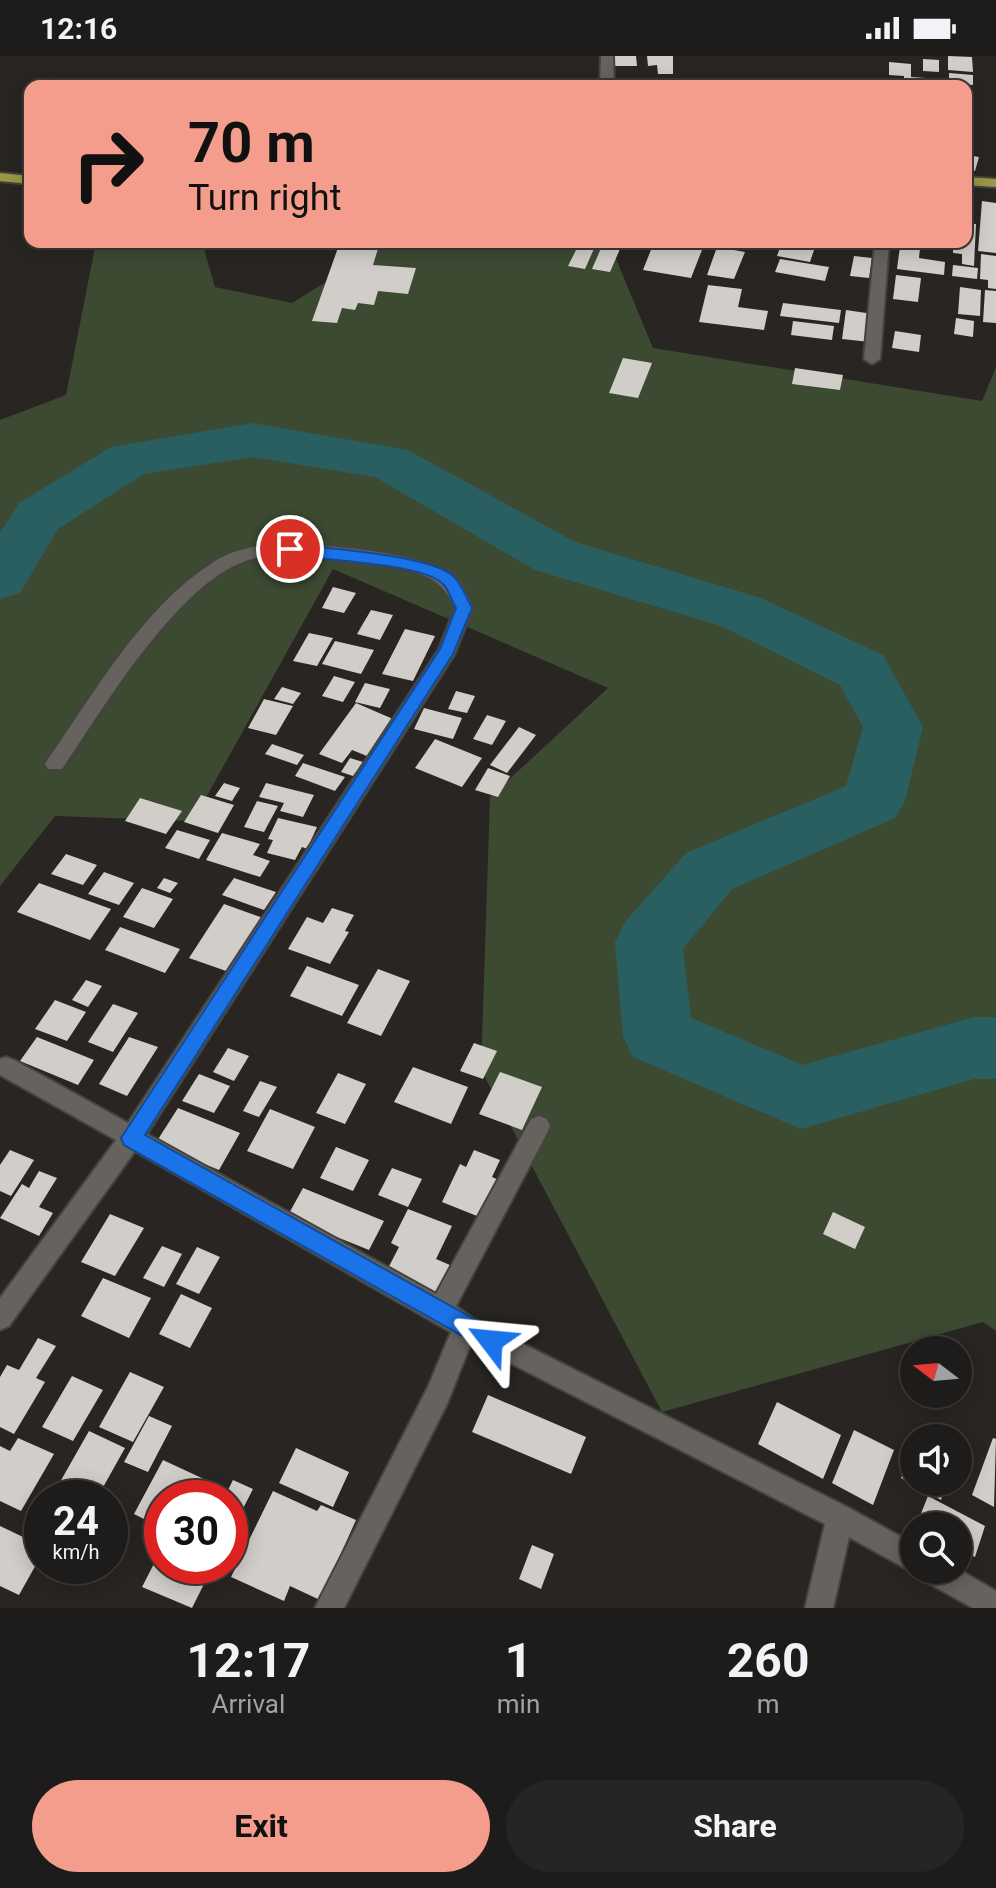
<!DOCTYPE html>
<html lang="en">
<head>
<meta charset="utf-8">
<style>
  :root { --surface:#1e1c1a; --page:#262523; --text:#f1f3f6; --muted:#a1a1a2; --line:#3c3a39; --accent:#f49d8d }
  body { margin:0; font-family:Roboto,sans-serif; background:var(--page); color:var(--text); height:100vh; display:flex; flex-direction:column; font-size:30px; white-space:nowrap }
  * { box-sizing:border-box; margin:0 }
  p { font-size:26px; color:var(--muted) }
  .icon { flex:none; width:44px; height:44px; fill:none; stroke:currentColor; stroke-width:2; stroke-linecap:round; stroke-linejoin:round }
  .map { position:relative; height:1552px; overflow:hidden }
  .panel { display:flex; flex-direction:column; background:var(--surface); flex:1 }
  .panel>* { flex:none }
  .guide { position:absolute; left:24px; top:24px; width:948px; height:168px; border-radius:16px; box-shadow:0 4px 20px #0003,0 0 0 2px var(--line); background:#f49d8d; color:#111; overflow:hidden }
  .needle { width:52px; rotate:286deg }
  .controls { position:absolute; left:900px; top:1280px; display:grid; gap:16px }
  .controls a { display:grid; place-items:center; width:72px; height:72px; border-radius:50%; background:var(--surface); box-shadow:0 4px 20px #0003,0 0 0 2px var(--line); font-size:40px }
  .speed { position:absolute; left:24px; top:1424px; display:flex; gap:16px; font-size:40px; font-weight:700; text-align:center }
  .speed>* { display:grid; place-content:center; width:104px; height:104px; border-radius:50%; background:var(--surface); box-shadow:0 4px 20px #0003,0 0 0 2px var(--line); line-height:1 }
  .speed small { font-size:20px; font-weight:400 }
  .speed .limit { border:12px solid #d22; background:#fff; color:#111 }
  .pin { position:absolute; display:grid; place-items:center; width:68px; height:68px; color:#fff; margin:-34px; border:4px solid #fff; border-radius:50%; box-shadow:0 2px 8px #0007 }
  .me { position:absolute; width:88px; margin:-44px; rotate:299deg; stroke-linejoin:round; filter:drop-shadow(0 0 6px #0008) }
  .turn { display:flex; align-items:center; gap:28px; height:168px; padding:0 32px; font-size:36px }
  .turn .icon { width:104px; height:104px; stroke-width:2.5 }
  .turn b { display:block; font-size:56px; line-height:68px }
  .eta { display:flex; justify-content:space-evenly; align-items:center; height:136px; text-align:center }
  .eta b { font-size:48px; font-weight:700; line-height:56px }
  .action { display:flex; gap:16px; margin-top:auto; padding:16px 32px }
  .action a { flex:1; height:92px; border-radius:48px; background:var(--accent); color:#111; font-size:32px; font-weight:700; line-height:92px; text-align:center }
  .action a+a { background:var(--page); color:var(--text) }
  .status { display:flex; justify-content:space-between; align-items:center; height:56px; padding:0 40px; background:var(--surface); direction:ltr }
  .status svg { height:22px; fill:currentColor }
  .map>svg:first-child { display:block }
</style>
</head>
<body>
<div class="status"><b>12:16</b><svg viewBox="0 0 49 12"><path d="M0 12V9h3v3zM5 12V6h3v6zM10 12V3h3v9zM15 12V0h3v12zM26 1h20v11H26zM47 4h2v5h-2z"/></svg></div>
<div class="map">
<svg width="996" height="1552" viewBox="0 0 996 1552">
  <rect width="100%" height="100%" fill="#282522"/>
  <path fill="#3c4a32" d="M96,186h106l13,45 77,16 99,-61h218l44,106 329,53 14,-34v964l-13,-9 -321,90 -181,-342 9,-273 118,-109 -275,-119 -140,252 -138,-5 -55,70v-466l66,-25z"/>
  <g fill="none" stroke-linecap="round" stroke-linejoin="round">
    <path fill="#2a5f62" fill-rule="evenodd" d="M253,367l155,27 167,92 186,56 122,57 40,72 -18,74 -10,17 -163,71 -49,60 8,69 112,47 171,-48h22v62h-22l-173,50 -168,-72 -10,-21 -8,-94 10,-20 61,-69 160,-67 17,-59 -23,-42 -119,-59 -186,-56 -160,-93 -122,-20 -109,17 -86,55 -38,64 -20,6v-66l19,-30 92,-56z"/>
  </g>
  <path fill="#d1cec9" d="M614,0h22l1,10h-22z
    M647,0h26v18h-15l-1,-9 -9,1z
    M948,0l24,1 1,15 -25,-2z
    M923,3l16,1v12l-16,-1z
    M889,6l22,2v13l30,2v7h-37v-10l-15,-1z
    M949,17l24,2v10l-24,-2z
    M966,99l13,2 -4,14 -9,-1z
    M982,145l14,2v50l-18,-2z
    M966,167l10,1 -2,42 -12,-2v-10l-9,-1v-11h13z
    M340,186h40l-7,23 43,3 -8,26 -30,-3 -4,14 -16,-2 -3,7 -13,-2 -5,15 -25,-2z
    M580,186h17l-12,27 -17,-3z
    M654,186l48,8 -11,28 -48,-8z
    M782,186l34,2 -6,18 -33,-6z
    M602,190l18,3 -10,23 -18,-3z
    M900,190l20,2 -1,10 26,4 -1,13 -47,-6z
    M717,191l28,5 -11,27 -27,-4z
    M981,198l15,2v33l-8,-1v-8l-8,-1z
    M854,200l18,2 -3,20 -19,-2z
    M780,203l49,8 -4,14 -50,-9z
    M953,209l25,3 -1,11 -25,-3z
    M896,219l25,3 -3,24 -25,-3z
    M708,229l34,4 -4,18 30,4 -4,19 -65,-8z
    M960,231l21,3 -1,26 -22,-2z
    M985,234l11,1v32l-13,-1z
    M783,247l58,7 -2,13 -59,-7z
    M846,254l27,4 -3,28 -28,-3z
    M956,262l18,3 -1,16 -19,-3z
    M793,265l41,5 -2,14 -41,-5z
    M895,275l26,4 -2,17 -27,-4z
    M623,302l29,5 -14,35 -29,-5z
    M795,312l48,7 -3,15 -48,-6z
    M333,531l23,6 -12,20 -22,-5z
    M371,554l22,5 -13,25 -23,-6z
    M405,573l30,7 -22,45 -31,-7z
    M309,577l24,5 -16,28 -24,-5z
    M335,585l39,9 -13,24 -39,-10z
    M334,620l21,6 -12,20 -21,-6z
    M365,627l25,6 -10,19 -25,-6z
    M282,631l19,6 -8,11 -19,-5z
    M456,635l19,5 -8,17 -19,-4z
    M264,643l29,7 -17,29 -28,-7z
    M356,647l37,16 -26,37 -15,-6 -10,13 -23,-9z
    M424,652l38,10 -9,21 -39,-10z
    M487,659l19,6 -14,24 -19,-6z
    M519,671l17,8 -29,38 -17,-8z
    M435,683l47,19 -20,29 -47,-19z
    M272,688l32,11 -7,10 -32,-11z
    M350,702l13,4 -10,14 -12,-4z
    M303,707l42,14 -10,14 -40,-15z
    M488,712l22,8 -12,21 -23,-7z
    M224,727l16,5 -8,13 -17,-5z
    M266,727l48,12 -11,22 -23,-6 4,-8 -25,-6z
    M201,739l33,10 -16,28 -34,-11z
    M140,742l42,13 -16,23 -41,-13z
    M257,745l21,5 -14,26 -20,-5z
    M278,762l39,9 -10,22 -5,-2 -7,13 -28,-7 6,-13 -5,-1z
    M177,774l33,10 -11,19 -34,-11z
    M222,777l38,11 -7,11 17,6 -10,16 -54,-17z
    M66,798l31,11 -14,20 -32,-11z
    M104,816l30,11 -15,22 -31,-11z
    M164,822l14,5 -8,10 -13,-5z
    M234,822l42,14 -12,18 -42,-15z
    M39,827l72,26 -21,31 -73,-28z
    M142,832l31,11 -19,29 -31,-11z
    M224,848l39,14 -34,54 -40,-14z
    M332,852l22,7 -9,16 4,1 -19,32 -42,-15 19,-32 16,6z
    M120,871l60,22 -15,24 -60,-23z
    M307,910l52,19 -17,31 -52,-20z
    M378,913l32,12 -29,55 -34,-13z
    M86,924l16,6 -14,21 -16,-7z
    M55,944l31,12 -19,29 -32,-12z
    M113,948l25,9 -25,39 -25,-10z
    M37,981l57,23 -16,25 -58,-24z
    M129,981l29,10 -31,49 -28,-12z
    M474,987l23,8 -14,28 -23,-8z
    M228,992l21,8 -15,25 -21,-9z
    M413,1011l55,20 -17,37 -57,-22z
    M500,1016l42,15 -20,43 -43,-16z
    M338,1017l28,11 -21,40 -29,-11z
    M199,1018l31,12 -16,27 -32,-12z
    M260,1025l17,6 -18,30 -16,-6z
    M178,1052l62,25 -21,37 -64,-26z
    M270,1053l45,18 -22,42 -46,-18z
    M336,1091l33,13 -16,31 -33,-13z
    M10,1094l24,10 -23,36 -11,-5v-26z
    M474,1094l26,10 -8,17 7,3 -17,38 -40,-16 18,-38 6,3z
    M392,1112l30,11 -14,28 -30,-12z
    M39,1115l18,7 -18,29 14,6 -14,23 -39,-18 22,-34 7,4z
    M303,1132l81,33 -15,29 -82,-33z
    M408,1153l44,17 -16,33 14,6 -14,30 -51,-21 14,-27 -8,-4z
    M833,1156l32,15 -10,22 -32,-15z
    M110,1158l34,14 -29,48 -34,-14z
    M162,1190l20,8 -18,33 -21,-9z
    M197,1191l23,10 -21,37 -23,-10z
    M103,1222l48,20 -22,40 -48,-22z
    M181,1238l31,14 -22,40 -31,-14z
    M38,1282l18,8 -20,32 9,4 -31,52 -14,-7v-50l7,-12 12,5z
    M130,1316l34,15 -31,55 -34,-15z
    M72,1320l31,14 -30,51 -31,-14z
    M488,1339l98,42 -15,37 -99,-42z
    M777,1346l64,33 -18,44 -65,-35z
    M149,1360l23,10 -24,46 -24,-10z
    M939,1368l21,10 -2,4h-24z
    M854,1374l40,20 -21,55 -41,-22z
    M89,1375l36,17 -28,50 -37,-16z
    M18,1382l36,16 -33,57 -21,-10v-55l10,5z
    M993,1382l3,1 -2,68 -22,-12z
    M914,1389v37h33l-6,18 -40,-22z
    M296,1392l53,24 -16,35 -54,-24z
    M163,1404l43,20 -9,18h-35v30l-28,-14z
    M233,1424l20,9 -23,45v-36h-6z
    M273,1435l44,20 4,-6 35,15 -36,80 -30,-14 -6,15 -53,-24z
    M928,1440l57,30 -10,31 -17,-9v-22h-42z
    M0,1470l42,20v8l-23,41 -19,-9z
    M532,1489l22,9 -13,35 -22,-10z
    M162,1492v18h51l-21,42 -50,-21z"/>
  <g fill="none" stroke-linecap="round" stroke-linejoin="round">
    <defs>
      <path id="minor" d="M601,0h12l1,30h-14z
        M875,186h14l-9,117 -8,5 -8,-5z
        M276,488c38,-1 150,8 178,32 9,8 14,21 19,32l-19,47 -307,479 289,160 95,-175 8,-3 8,3 3,7 -3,7 -91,173 18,13 375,189 65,36v26l44,-1 38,22v17h-23l-50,-28 -3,-10 -6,2 -9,-4 -56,-31 -16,71h-28l20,-84 -354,-181 -24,61 -103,204h-29l113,-221 23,-55 -316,-181 -126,175 -9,4v-32l116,-158 -116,-65v-16l6,-2 8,3 114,63 311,-474 16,-41c-16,-38 -49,-39 -87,-44 -37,-4 -79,-15 -116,-5 -72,19 -149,150 -190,210h-14l-3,-5 3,-5c47,-67 94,-151 164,-196 19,-13 42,-17 64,-19z"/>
      <path id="major" d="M0,117l30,3v8l-30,-3z
        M966,121l30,2v8l-30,-2z"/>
    </defs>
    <use href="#minor" stroke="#454340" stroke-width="4"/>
    <use href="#major" stroke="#454340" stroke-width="4"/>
    <use href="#minor" fill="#66625e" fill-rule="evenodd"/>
    <use href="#major" fill="#9b9744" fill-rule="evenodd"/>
  </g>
  <path fill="#1a73e8" stroke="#114b97" stroke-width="2" d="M290,488c34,4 140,11 163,32 8,7 14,22 19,32l-19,46 -308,481 354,198 4,8 -4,7 -8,4 -367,-207 -3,-7 319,-489 16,-41c-4,-7 -7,-17 -12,-23 -22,-24 -126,-23 -160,-32v-8z"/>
</svg>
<div class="controls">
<a><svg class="needle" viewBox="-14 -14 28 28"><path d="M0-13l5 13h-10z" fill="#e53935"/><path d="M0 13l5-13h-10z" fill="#a1a1a2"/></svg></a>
<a><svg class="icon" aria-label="sound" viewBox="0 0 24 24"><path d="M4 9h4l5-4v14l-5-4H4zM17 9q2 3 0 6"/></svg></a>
<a><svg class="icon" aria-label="search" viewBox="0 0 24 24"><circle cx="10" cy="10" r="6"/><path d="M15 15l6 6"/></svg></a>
</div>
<div class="speed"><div>24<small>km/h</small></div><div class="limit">30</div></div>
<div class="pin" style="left:290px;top:493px;background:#d93025"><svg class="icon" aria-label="arrive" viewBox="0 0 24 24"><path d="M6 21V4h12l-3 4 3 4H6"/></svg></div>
<svg class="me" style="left:491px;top:1285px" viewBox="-20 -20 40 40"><path d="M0-17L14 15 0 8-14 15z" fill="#1a73e8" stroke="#fff" stroke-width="4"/></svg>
<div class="guide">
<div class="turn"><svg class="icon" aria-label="right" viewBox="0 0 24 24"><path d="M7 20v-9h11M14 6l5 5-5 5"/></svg><div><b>70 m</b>Turn right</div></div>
</div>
</div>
<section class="panel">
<div class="eta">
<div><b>12:17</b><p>Arrival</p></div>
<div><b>1</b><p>min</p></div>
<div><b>260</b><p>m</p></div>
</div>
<div class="action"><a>Exit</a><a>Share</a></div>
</section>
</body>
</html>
